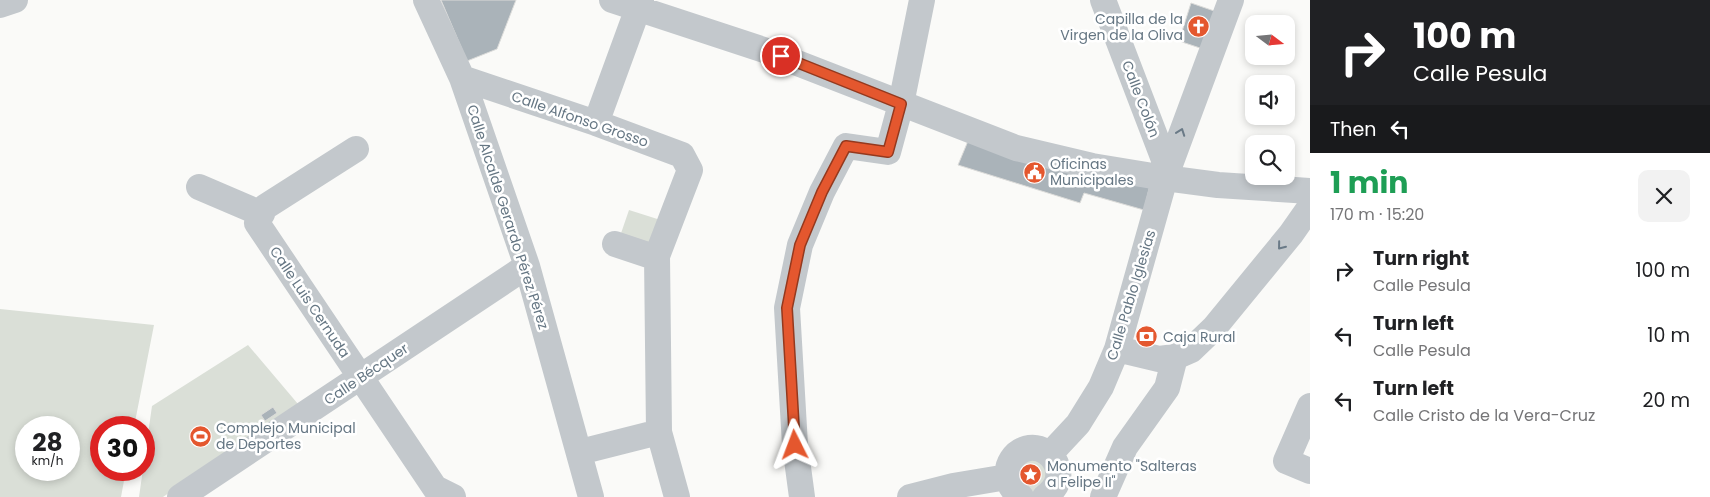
<!DOCTYPE html>
<html lang="en">
<head>
<meta charset="utf-8">
<style>
  :root { --surface:#fff; --page:#f2f2f2; --text:#202124; --muted:#757577 }
  body { margin:0; font-family:Poppins,sans-serif; background:var(--page); color:var(--text); height:100vh; display:flex; flex-direction:column; font-size:19px; white-space:nowrap }
  * { box-sizing:border-box; margin:0 }
  p { font-size:16px; color:var(--muted) }
  .icon { flex:none; width:28px; height:28px; fill:none; stroke:currentColor; stroke-width:2; stroke-linecap:round; stroke-linejoin:round }
  .map { position:relative; flex:1; overflow:hidden }
  .drawer { display:flex; flex-direction:column; background:var(--surface); width:400px }
  .drawer>* { flex:none }
  .hud { background:#202124; color:#fff; overflow:hidden }
  .needle { width:32px; rotate:106deg }
  .buttons { position:absolute; left:1245px; top:15px; display:grid; gap:10px }
  .buttons a { display:grid; place-items:center; width:50px; height:50px; border-radius:10px; background:var(--surface); box-shadow:0 2px 8px #0003; font-size:25px }
  .speed { position:absolute; left:15px; top:416px; display:flex; gap:10px; font-size:25px; font-weight:700; text-align:center }
  .speed>* { display:grid; place-content:center; width:65px; height:65px; border-radius:50%; background:var(--surface); box-shadow:0 2px 8px #0003; line-height:1 }
  .speed small { font-size:12px; font-weight:400 }
  .speed .limit { border:8px solid #d22; background:#fff; color:#111 }
  .pin { position:absolute; display:grid; place-items:center; width:42px; height:42px; color:#fff; margin:-21px; border:2px solid #fff; border-radius:50%; box-shadow:0 1px 5px #0007 }
  .me { position:absolute; width:55px; margin:-28px; rotate:357deg; stroke-linejoin:round; filter:drop-shadow(0 0 4px #0008) }
  .turn { display:flex; align-items:center; gap:18px; height:105px; padding:0 20px; font-size:22px }
  .turn .icon { width:65px; height:65px; stroke-width:2.5 }
  .turn b { display:block; font-size:35px; line-height:42px }
  .then { display:flex; align-items:center; height:48px; padding:0 20px; background:#0003; gap:10px; font-size:19px }
  .round { display:grid; place-items:center; flex:none; width:52px; height:52px; border-radius:10px; background:var(--page) }
  .head { display:flex; align-items:center; justify-content:space-between; height:85px; padding:0 20px }
  h1 { font-size:30px; font-weight:700; line-height:38px; color:#1e9e55 }
  ul { padding:0; list-style:none }
  li { display:flex; align-items:center; gap:15px; height:65px; padding:0 20px }
  li div { flex:1 }
  li b { display:block; font-size:19px }
  li em { font-style:normal }
  main { display:flex; flex:1; min-height:0 }
  .map>svg:first-child { display:block }
</style>
</head>
<body>
<main>
<div class="map">
<svg width="1310" height="497" viewBox="0 0 1310 497">
  <rect width="100%" height="100%" fill="#fafaf8"/>
  <path fill="#dadfd7" fill-rule="evenodd" d="M629,210l41,13 -13,33 -39,-14z
    M0,309l154,16 -20,102 -33,1v42h25l-5,27h-121zM26,428h43v42h-43z
    M248,345l50,59 -135,93h-24l13,-91z
    M1028,453l25,17 -19,25 -21,-29z"/>
  <path fill="#aab3b9" stroke="#dcdcda" d="M441,0h75l-19,49 -30,12z
    M1191,3l29,10 -14,37 -27,-9z
    M968,141l182,44 -6,25 -60,-17 -4,10 -122,-38z
    M273,407l4,6 -12,8 -4,-6z"/>
  <g fill="none" stroke-linecap="round" stroke-linejoin="round">
    <path stroke="#c3c8cc" stroke-width="26" d="M426,0l36,78 65,188 64,231
      M612,0l152,50 252,98 76,18 73,12 53,7 92,6
      M1103,0l65,170
      M0,5l15,-5
      M462,78l134,45 86,32 8,15 -33,86 2,176 18,65
      M596,123l45,-123
      M356,149l-91,58 -8,16 178,265 18,9
      M199,187l63,27
      M615,244l42,14
      M1117,349l42,10 16,-2 16,-7 23,-22 77,-94 19,-27
      M1310,406l-24,55 24,10
      M580,452l79,-20
      M1050,454l28,-30 23,-37 16,-38 48,-171 66,-178
      M180,497l347,-231
      M802,497l-7,-52 -8,-137 13,-63 22,-53 24,-46 42,6 13,-48 21,-104
      M910,497l43,-11 54,-9
      M1021,497c-31,-23 -2,-62 25,-45 6,4 11,11 12,19 2,11 -4,19 -13,26
      M1103,497l22,-50 42,-59 8,-31"/>
  </g>
  <defs><path id="oneway-chevron" d="M-2-3.5L2.5 0L-2 3.5" fill="none" stroke-width="1.6" stroke-linecap="round" stroke-linejoin="round" transform="scale(1.25)"/></defs>
  <g stroke="#6a7a87">
    <use href="#oneway-chevron" transform="translate(1181 132) rotate(-70)"/>
    <use href="#oneway-chevron" transform="translate(1281 246) rotate(129)"/>
  </g>
  <g fill="none" stroke-linecap="round" stroke-linejoin="round">
    <defs>
      <path id="route" d="M781,56l120,48 -13,48 -42,-6 -24,46 -22,53 -13,63 8,137"/>
    </defs>
    <use href="#route" stroke="#94391e" stroke-width="12"/>
    <use href="#route" stroke="#e4572e" stroke-width="9"/>
  </g>
  <defs>
    <symbol id="church-disc" viewBox="-11 -11 22 22"><circle r="9.5" fill="#e4572e" stroke="#fff"/><path d="M-1.2-6h2.4v3.5h3.3v2.4h-3.3V6h-2.4V-.1h-3.3v-2.4h3.3Z" fill="#fff"/></symbol>
    <symbol id="civic-disc" viewBox="-11 -11 22 22"><circle r="9.5" fill="#e4572e" stroke="#fff"/><path d="M-.6-6.5H3V-4.5H.6V-3L4-1V1h2V6H-6V1h2V-1L-.6-3ZM-1.2 2.5V6h2.4V2.5Z" fill="#fff"/></symbol>
    <symbol id="bank-disc" viewBox="-11 -11 22 22"><circle r="9.5" fill="#e4572e" stroke="#fff"/><path d="M-6-4H6V4H-6ZM0-2.3a2.3 2.3 0 1 0 0 4.6a2.3 2.3 0 1 0 0-4.6Z" fill="#fff"/></symbol>
    <symbol id="stadium-disc" viewBox="-11 -11 22 22"><circle r="9.5" fill="#e4572e" stroke="#fff"/><path d="M0-5a6.5 5 0 1 0 0 10a6.5 5 0 1 0 0-10ZM-3.5-1.8h7v3.6h-7Z" fill="#fff"/></symbol>
    <symbol id="sight-disc" viewBox="-11 -11 22 22"><circle r="9.5" fill="#e4572e" stroke="#fff"/><path d="M0-6L1.8-2.2L6-1.7L2.9 1.2L3.7 5.4L0 3.3L-3.7 5.4L-2.9 1.2L-6-1.7L-1.8-2.2Z" fill="#fff"/></symbol>
  </defs>
  <g fill-rule="evenodd">
    <use href="#church-disc" x="1186" y="14" width="25" height="25"/>
    <use href="#civic-disc" x="1022" y="160" width="25" height="25"/>
    <use href="#bank-disc" x="1134" y="324" width="25" height="25"/>
    <use href="#stadium-disc" x="188" y="424" width="25" height="25"/>
    <use href="#sight-disc" x="1018" y="462" width="25" height="25"/>
  </g>
  <g text-anchor="middle" dominant-baseline="central" stroke-width="5" stroke-linejoin="round" paint-order="stroke">
    <g font-size="14" fill="#657683" stroke="#fff" text-anchor="start">
      <text x="1183" y="19" text-anchor="end">Capilla de la<tspan x="1183" dy="16">Virgen de la Oliva</tspan></text>
      <text x="1050" y="164">Oficinas<tspan x="1050" dy="16">Municipales</tspan></text>
      <text x="1163" y="337">Caja Rural</text>
      <text x="216" y="428">Complejo Municipal<tspan x="216" dy="16">de Deportes</tspan></text>
      <text x="1047" y="466">Monumento "Salteras<tspan x="1047" dy="16">a Felipe II"</tspan></text>
    </g>
    <g font-size="14" fill="#657683" stroke="#fff">
      <text transform="translate(1141 99) rotate(69)">Calle Colón</text>
      <text transform="translate(580 119) rotate(19)">Calle Alfonso Grosso</text>
      <text transform="translate(508 217) rotate(72)">Calle Alcalde Gerardo Pérez Pérez</text>
      <text transform="translate(1131 295) rotate(-73)">Calle Pablo Iglesias</text>
      <text transform="translate(310 302) rotate(56)">Calle Luis Cernuda</text>
      <text transform="translate(366 374) rotate(-34)">Calle Bécquer</text>
    </g>
  </g>
</svg>
<div class="buttons">
<a><svg class="needle" viewBox="-14 -14 28 28"><path d="M0-13l5 13h-10z" fill="#e53935"/><path d="M0 13l5-13h-10z" fill="#757577"/></svg></a>
<a><svg class="icon" aria-label="sound" viewBox="0 0 24 24"><path d="M4 9h4l5-4v14l-5-4H4zM17 9q2 3 0 6"/></svg></a>
<a><svg class="icon" aria-label="search" viewBox="0 0 24 24"><circle cx="10" cy="10" r="6"/><path d="M15 15l6 6"/></svg></a>
</div>
<div class="speed"><div>28<small>km/h</small></div><div class="limit">30</div></div>
<div class="pin" style="left:781px;top:56px;background:#d93025"><svg class="icon" aria-label="arrive" viewBox="0 0 24 24"><path d="M6 21V4h12l-3 4 3 4H6"/></svg></div>
<svg class="me" style="left:795px;top:445px" viewBox="-20 -20 40 40"><path d="M0-17L14 15 0 8-14 15z" fill="#e4572e" stroke="#fff" stroke-width="4"/></svg>
</div>
<section class="drawer">
<div class="hud">
<div class="turn"><svg class="icon" aria-label="right" viewBox="0 0 24 24"><path d="M7 20v-9h11M14 6l5 5-5 5"/></svg><div><b>100 m</b>Calle Pesula</div></div>
<div class="then">Then<svg class="icon" aria-label="left" viewBox="0 0 24 24"><path d="M17 20v-9H6M10 6l-5 5 5 5"/></svg></div>
</div>
<div class="head"><div><h1>1 min</h1><p>170 m · 15:20</p></div><a class="round"><svg class="icon" aria-label="close" viewBox="0 0 24 24"><path d="M6 6l12 12M18 6L6 18"/></svg></a></div>
<ul>
<li><svg class="icon" aria-label="right" viewBox="0 0 24 24"><path d="M7 20v-9h11M14 6l5 5-5 5"/></svg><div><b>Turn right</b><p>Calle Pesula</p></div><em>100 m</em></li>
<li><svg class="icon" aria-label="left" viewBox="0 0 24 24"><path d="M17 20v-9H6M10 6l-5 5 5 5"/></svg><div><b>Turn left</b><p>Calle Pesula</p></div><em>10 m</em></li>
<li><svg class="icon" aria-label="left" viewBox="0 0 24 24"><path d="M17 20v-9H6M10 6l-5 5 5 5"/></svg><div><b>Turn left</b><p>Calle Cristo de la Vera-Cruz</p></div><em>20 m</em></li>
</ul>
</section>
</main>
</body>
</html>
